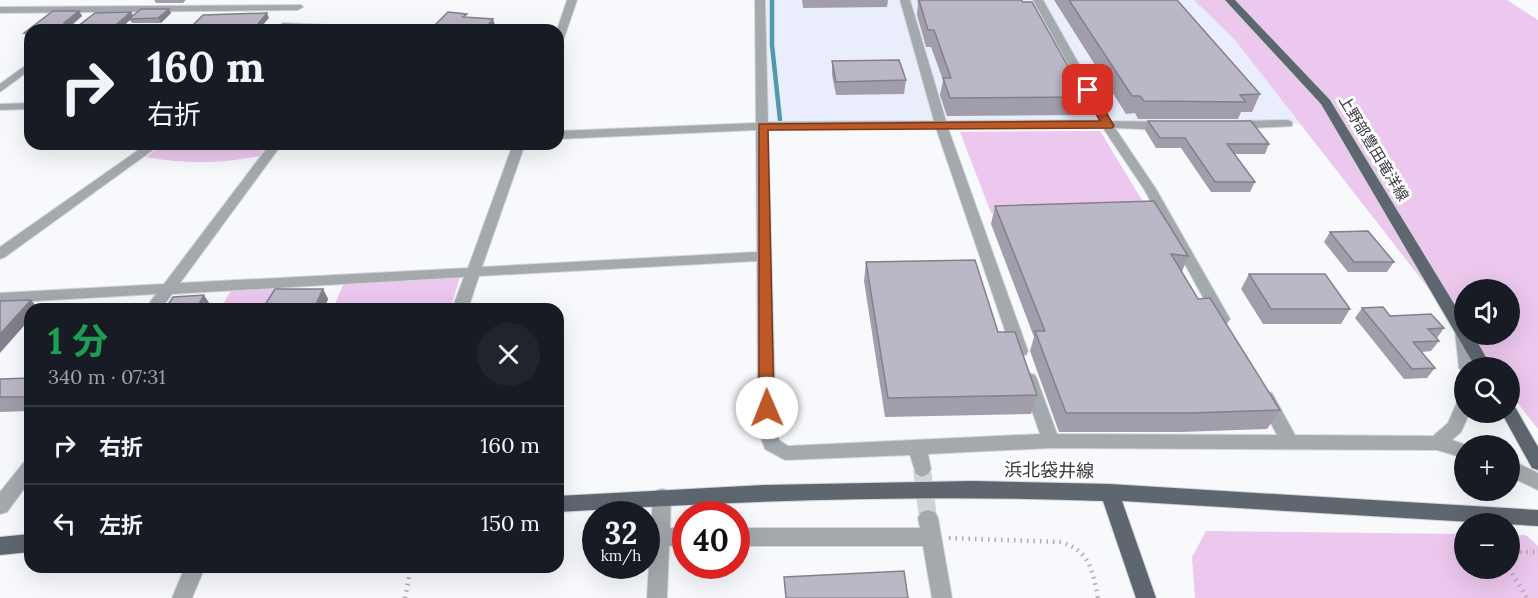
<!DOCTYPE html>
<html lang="ja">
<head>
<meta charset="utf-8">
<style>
  :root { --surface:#171b24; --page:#20242c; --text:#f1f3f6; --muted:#9ea1a6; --line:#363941 }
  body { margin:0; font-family:Lora,"Noto Sans JP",serif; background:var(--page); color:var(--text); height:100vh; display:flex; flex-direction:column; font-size:22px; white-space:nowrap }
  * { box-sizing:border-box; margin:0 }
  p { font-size:20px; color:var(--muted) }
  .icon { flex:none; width:33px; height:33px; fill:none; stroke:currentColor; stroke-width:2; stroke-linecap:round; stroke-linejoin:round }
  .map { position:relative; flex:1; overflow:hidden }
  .drawer { position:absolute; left:24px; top:303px; width:540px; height:270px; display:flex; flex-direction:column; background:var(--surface); border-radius:18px; box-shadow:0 6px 24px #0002 }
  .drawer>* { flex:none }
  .top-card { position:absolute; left:24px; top:24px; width:540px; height:126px; border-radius:18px; box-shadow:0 6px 24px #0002; background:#171b24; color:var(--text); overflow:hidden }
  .buttons { position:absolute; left:1454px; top:279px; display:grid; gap:12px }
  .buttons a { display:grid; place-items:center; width:66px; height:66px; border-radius:50%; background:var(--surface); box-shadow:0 6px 24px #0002; font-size:30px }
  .speed { position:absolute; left:582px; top:501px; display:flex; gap:12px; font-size:30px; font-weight:700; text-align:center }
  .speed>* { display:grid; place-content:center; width:78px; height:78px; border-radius:50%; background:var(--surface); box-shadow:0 6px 24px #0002; line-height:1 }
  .speed small { font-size:15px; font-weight:400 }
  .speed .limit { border:9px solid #d22; background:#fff; color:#111 }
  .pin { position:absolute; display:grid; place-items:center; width:51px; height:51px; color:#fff; margin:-26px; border-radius:12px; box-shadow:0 3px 9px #0006 }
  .me { position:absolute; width:66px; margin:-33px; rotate:359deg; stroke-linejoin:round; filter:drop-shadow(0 0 4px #0008) }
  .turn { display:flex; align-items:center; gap:21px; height:126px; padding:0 24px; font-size:27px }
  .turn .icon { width:78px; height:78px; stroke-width:2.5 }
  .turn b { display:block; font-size:42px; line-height:51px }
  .round { display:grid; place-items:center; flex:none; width:63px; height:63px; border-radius:32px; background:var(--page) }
  .summary { display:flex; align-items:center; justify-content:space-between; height:102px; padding:0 24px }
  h1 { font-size:36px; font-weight:700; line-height:45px; color:#1e9e55 }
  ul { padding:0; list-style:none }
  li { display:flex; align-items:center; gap:18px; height:78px; padding:0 24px; border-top:2px solid var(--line) }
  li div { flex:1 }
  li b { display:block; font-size:22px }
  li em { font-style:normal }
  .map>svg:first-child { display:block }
</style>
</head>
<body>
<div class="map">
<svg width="1538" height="598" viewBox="0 0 1538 598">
  <rect width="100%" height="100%" fill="#f8f9fc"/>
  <path fill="#eaeefc" d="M762,0h474l105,126 -53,-2 -520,2 -7,-74z"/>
  <path fill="#ecc7ee" d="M1194,0h313l31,20v409l-29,-37v-24l-19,-1 -25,-32 44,-1v-44h-45v44l-229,-294z
    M1100,131l48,79 -157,3 -31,-81z
    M164,144h103l-7,12c-38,8 -77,8 -114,1z
    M462,271l-12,38h-117l13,-31z
    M234,285l50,1 -13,23h-51z
    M1206,531l258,3v34h45v-33h17l12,11v52h-343l-3,-41z"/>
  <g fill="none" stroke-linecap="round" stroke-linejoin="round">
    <path stroke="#5399ae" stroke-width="4.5" d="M772,0v45l8,75"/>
    <path stroke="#d1d2d6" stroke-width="18" stroke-dasharray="18 9" stroke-linecap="butt" d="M922,469l6,49"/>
    <defs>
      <path id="minor" d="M567,0h10l-14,41 -5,3 -1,-14z
        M755,0h10l3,122 166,-1 -34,-121h10l36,121 153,-1 -66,-120h10l68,121 56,1 6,4 -6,4 -52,-2 41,61 74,130 -3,4h-10l-73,-134 -41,-61h-155l80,223 -2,4h-12l-2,-4 -76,-223 -168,2 8,300 3,10 9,6 252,-12 -19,-55 2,-4 6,-2 6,2 2,4 20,55 220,1 -19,-37 2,-5 6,-1 6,1 23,42 138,1 15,-13 10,-23 6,-2v14h6l-9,20 -9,8 17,6h-5v12l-27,-8 -386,-2 -123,6 3,15 -3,5 -6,3 -6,-3 -6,-19 -125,5 -20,-11 -7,-19 -1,-169 -278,15 -11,33h-16l12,-32 -292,17 -11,15h-16l11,-15 -156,9v-10l164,-9 106,-140h12l-102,139 288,-15 45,-124h12l-43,123 275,-15 -1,-122 -198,9v-8l198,-8z
        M301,5l2,2 -5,3 -298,3v-6z
        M283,23l87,4 5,3 -95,-2 -2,-2z
        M30,62v8l-30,22v-8z
        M30,103v6l-30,1v-6z
        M1288,120l4,2v4l-56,3 -6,-4 6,-4z
        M147,144h14l-156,113 -5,2v-12z
        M1463,325l1,9h7l4,34h-11v5l-5,-5 -4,-37 2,-4z
        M30,459v22l-23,31 -7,2v-22l24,-30z
        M1509,459l29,14v17l-29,-14z
        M662,489l7,2 2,6 -1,31h16v18h-17l-2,52h-20l6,-101 2,-6z
        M928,510l7,2 3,6 14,80h-20l-9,-52h-187v-18h184l-2,-10 3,-6z
        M185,567h20l-13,31h-20z"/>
      <path id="major" d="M1225,0h10l95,100 134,220v14h9l19,34h-16l-155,-264z
        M1509,405l6,2 23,40v23l-6,-2 -31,-56h8z
        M972,481l137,3 429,26v16l-416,-25 34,97h-20l-33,-97c-182,-7 -363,0 -545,11v-16l207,-11z
        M30,534v18l-30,3v-18z"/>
    </defs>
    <use href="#minor" stroke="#d5d6da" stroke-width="2"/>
    <use href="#major" stroke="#d5d6da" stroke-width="2"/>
    <path stroke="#acadb1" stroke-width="4.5" stroke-dasharray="1.5 5" stroke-linecap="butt" d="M949,538l112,4c30,10 31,28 37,56
      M1509,555l1,-3h28
      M1509,568l18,30
      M405,598l6,-31"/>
    <use href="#minor" fill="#a4a9ae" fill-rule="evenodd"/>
    <use href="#major" fill="#5e6770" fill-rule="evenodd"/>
  </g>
  <path fill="#a19daa" d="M154,0h32l-3,3h-27z
    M802,0h86l-1,7 -84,1z
    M917,0h104l64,97 -5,18 -133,1 -7,-21 3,-15 -12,-33h-5l-9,-32 1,-13z
    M1054,0h123l83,94 -8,18h-11l-3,7h-100l-3,-6 -9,1z
    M141,9h28l2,4 -10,10h-29l-2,-3 -11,10h-89v9h-3l-3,-6 29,-22h26l3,5 -12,11 8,-1 17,-13 36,-1 2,4z
    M832,61l74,19 -2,14 -68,1 -4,-20z
    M1148,121l121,23 -4,10h-31l21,28 -5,10h-39l-30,-44h-25l-11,-18z
    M995,206l193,50 -6,16 16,27 82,111 -13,19 -86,3h-122l-29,-81 4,-14 -43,-113z
    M1330,232l64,30 -7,10h-39l-24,-30z
    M866,262l132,70 39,63 -6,19 -146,3 -21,-136z
    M1249,274l101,35 -9,15h-78l-22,-35z
    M323,289l5,10 -4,10h-61v-1z
    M1362,308l82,20 -7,10 2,3 -8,10 -9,1 13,16 -8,10 -23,1 -49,-61z
    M30,378v33l-30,1v-33z"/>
  <path fill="#83808b" d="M169,9l2,4 -10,10 -3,-5z
    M79,11l3,5 -14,12v2l-4,-7z
    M131,12l3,5 -5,2 1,1 -11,10h-9z
    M267,13l2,5 -7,8v2l-1,2h-6l3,-6z
    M493,19l2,6 -5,5h-6z
    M323,289l5,10 -4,10h-5l-3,-5z
    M204,295l7,11 -2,3h-13z
    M31,300l8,9h-9v10l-30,34v-19z"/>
  <path fill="#bbb7c6" stroke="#83808b" stroke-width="1.5" d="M919,0h102l2,2h9l53,95 -135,1 -7,-20h8l-17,-48h-6z
    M1069,0h108l83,94 -20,1 6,7 -102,-1 -4,-5h-8z
    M141,9h28l-11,9 -29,1z
    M53,11h26l-15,12 2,4 12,-1 17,-13 36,-1 -21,18h-80v3h-6z
    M448,12l19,2 -4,3 30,2 -9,11h-54z
    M267,13l-9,11h3l-6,6h-67l15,-15z
    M899,60l7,20 -70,2 -4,-21z
    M1148,121h103l18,23h-42l28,38h-40l-30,-44h-25z
    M1154,201l34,55 -17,-2 27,45 12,-1 70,112 -89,3h-125l-31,-82h10l-50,-125z
    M1368,231l26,31h-40l-24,-30z
    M975,260l23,72h17l22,63 -149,3 -22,-136z
    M1249,274h76l25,35h-79z
    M275,289h48l-7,15 -53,4z
    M204,295l-8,14h-31l8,-12z
    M31,300l-31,34v-33z
    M124,307l-2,2h-31v-1z
    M1383,307l7,9 41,-2 13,14 -16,1 11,12 -26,1 22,26 -23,1 -50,-61z
    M30,378v19h-30v-18z
    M904,571l4,27h-122l-2,-21z"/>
  <path fill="#bd5827" stroke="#7b3919" stroke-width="1.5" d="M1085,88l8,2 21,36 -2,2 -344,2 6,278 -2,5h-11l-2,-5v-284l341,-3 -17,-31z"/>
  <g text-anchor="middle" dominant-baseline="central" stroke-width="6" stroke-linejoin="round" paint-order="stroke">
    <g font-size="15" fill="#36373d" stroke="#fff">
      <text transform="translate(1374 148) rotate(59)">上野部豊田竜洋線</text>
    </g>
    <g font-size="18" fill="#36373d" stroke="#fff">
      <text transform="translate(1049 470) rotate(1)">浜北袋井線</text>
    </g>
  </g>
</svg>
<div class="buttons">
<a><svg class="icon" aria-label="sound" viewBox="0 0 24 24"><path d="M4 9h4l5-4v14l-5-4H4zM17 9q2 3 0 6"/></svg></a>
<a><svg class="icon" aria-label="search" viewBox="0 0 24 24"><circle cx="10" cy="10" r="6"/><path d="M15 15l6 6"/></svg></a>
<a>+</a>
<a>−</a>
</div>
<div class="speed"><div>32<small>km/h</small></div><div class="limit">40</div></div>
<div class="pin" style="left:1088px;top:90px;background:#d93025"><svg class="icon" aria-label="arrive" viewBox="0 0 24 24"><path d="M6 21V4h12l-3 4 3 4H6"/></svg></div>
<svg class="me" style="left:767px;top:408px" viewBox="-20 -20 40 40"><circle r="19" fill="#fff"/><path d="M0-13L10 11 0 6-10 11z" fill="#bd5827"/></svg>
<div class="top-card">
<div class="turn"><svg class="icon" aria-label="right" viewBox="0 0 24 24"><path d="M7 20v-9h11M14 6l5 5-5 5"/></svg><div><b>160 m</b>右折</div></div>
</div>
<section class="drawer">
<div class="summary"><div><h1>1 分</h1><p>340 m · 07:31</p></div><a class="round"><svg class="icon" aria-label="close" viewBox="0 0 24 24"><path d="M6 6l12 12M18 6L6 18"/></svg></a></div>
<ul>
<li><svg class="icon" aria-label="right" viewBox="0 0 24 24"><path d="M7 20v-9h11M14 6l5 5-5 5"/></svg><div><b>右折</b></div><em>160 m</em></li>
<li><svg class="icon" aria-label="left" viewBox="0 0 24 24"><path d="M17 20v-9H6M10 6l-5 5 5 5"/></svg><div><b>左折</b></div><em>150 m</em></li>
</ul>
</section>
</div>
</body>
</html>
